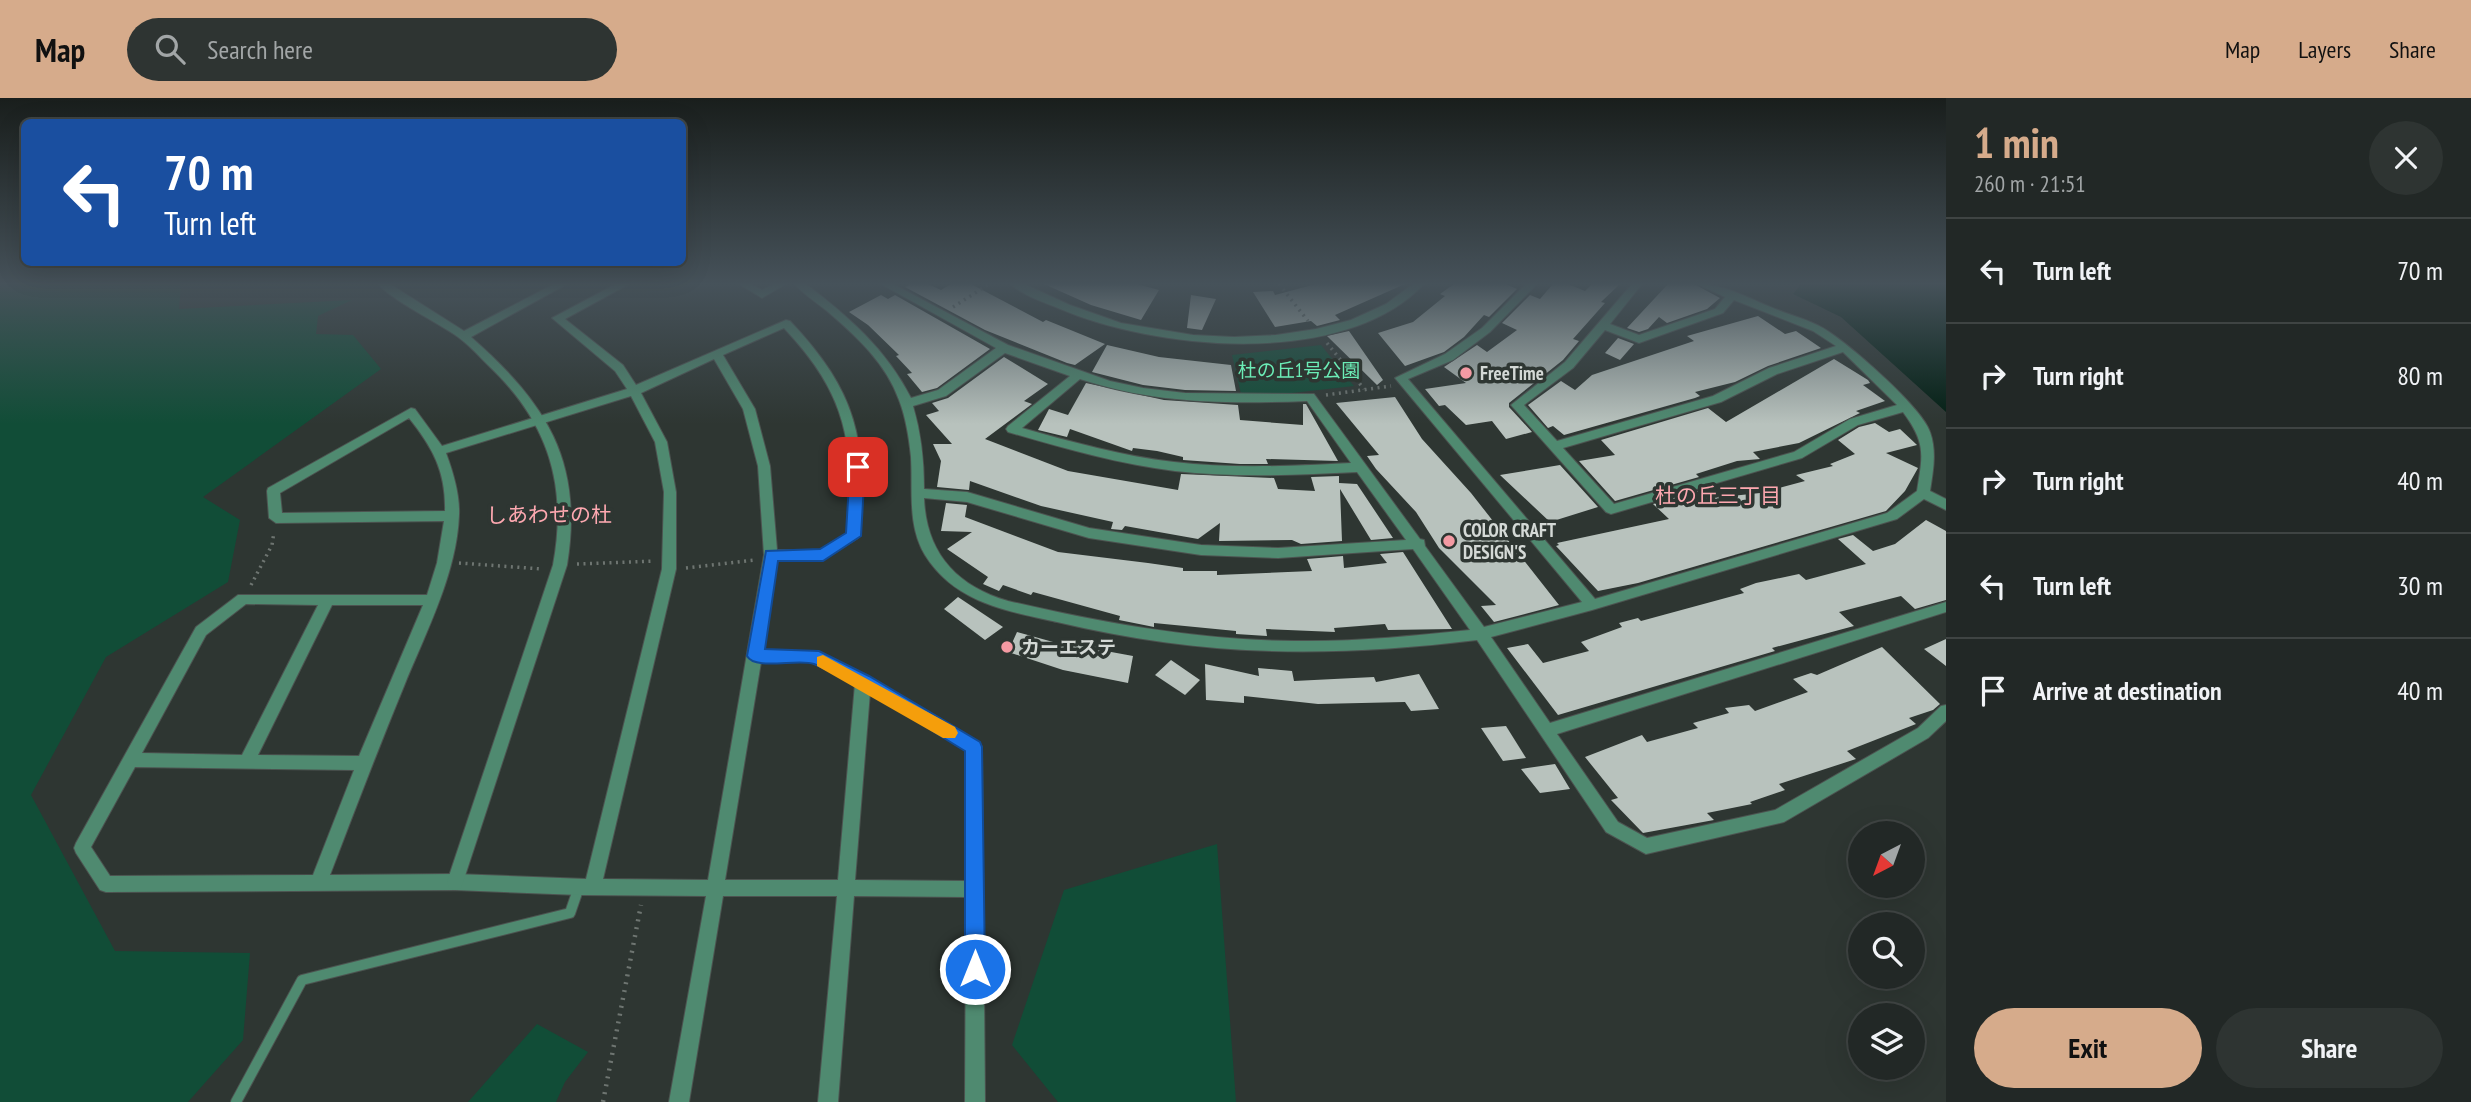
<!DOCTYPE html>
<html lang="en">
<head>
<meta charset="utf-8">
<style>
  :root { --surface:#222826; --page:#2e3432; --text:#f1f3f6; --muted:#a2a6a7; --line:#3f4443; --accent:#d6ab8b }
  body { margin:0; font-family:"PT Sans Narrow","Noto Sans JP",sans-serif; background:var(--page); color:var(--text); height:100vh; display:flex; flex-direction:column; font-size:26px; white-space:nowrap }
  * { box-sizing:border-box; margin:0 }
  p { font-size:23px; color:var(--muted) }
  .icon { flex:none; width:38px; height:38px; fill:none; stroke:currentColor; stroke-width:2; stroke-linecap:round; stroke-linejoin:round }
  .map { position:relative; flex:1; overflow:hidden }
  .details { display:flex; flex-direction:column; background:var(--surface); width:525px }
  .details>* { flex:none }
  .top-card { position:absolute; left:21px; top:21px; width:665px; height:147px; border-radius:10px; box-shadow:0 7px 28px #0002,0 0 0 2px var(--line); background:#1a4fa0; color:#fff; overflow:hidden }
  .needle { width:46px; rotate:221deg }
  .buttons { position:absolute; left:1848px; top:723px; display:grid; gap:14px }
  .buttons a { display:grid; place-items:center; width:77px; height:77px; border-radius:50%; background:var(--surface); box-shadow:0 7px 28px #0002,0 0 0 2px var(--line); font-size:35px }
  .pin { position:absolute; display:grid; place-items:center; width:60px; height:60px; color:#fff; margin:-30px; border-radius:14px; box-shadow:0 4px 10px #0006 }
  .me { position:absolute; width:77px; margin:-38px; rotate:0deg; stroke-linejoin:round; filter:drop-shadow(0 0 5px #0008) }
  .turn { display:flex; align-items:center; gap:24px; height:147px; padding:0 28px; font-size:32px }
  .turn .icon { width:91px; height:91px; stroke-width:2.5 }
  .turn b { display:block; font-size:49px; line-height:60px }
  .round { display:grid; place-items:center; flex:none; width:74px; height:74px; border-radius:37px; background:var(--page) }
  .overview { display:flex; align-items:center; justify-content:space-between; height:119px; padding:0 28px }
  h1 { font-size:42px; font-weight:800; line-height:52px; color:var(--accent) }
  .cta { display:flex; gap:14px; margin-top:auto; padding:14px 28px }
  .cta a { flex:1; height:80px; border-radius:42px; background:var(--accent); color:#111; font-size:28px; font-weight:800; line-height:80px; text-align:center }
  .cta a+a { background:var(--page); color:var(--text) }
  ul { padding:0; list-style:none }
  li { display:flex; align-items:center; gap:21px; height:105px; padding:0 28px; border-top:2px solid var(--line) }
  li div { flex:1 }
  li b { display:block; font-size:26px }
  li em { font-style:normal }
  header { display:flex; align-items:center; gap:42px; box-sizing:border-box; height:98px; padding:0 35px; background:var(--accent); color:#111 }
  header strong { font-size:33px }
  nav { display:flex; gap:38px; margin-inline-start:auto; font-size:24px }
  .search { width:490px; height:63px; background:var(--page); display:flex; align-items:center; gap:18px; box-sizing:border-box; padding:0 24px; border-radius:38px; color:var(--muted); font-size:26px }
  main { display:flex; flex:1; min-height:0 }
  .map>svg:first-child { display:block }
</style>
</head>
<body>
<header>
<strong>Map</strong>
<div class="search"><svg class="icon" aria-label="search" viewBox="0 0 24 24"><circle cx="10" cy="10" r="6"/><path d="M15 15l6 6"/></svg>Search here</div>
<nav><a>Map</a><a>Layers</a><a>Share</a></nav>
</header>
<main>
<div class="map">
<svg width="1946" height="1004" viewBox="0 0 1946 1004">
  <rect width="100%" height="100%" fill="#2e3632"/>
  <path fill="#114d37" d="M0,186h181l-2,25 173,-9 -34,16 -2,18 37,1 28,34 -178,128 37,23 -12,62 -122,75 -75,138 84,156 135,2 -7,87 -55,62h-188z
    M1321,247l33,41 -71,8h-42l-9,-39z
    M1217,746l19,258h-178l-46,-57 52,-155z
    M537,926l51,28 -23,30 -9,20h-88z"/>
  <path fill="#021f13" d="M1801,186h145v128l-105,-95 -48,-23z"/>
  <path fill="#b8c2bd" d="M910,186h18l13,6 10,-6h20l72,38 3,-2 59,24 -30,21 -8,-2 -82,-33 -80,-43z
    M1044,186h93l22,6 -18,30 -50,-15z
    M1316,186h89l-70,31 5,5 -23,6 -6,-5 -36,6 -22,-35 20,-1 2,4z
    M1454,186h52l11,5 -28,28 -5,-2 -20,22 -20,15 -39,14 -27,-33 35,-11 32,-26 -5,-2z
    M1553,186h15l17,7 7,-7h28l-19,18 4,1 -32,36 6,2 -16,19 -54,43v4l23,25 -26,7 -14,-18 -26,4 -21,-20 -6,1 -14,-17 41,-6 -22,-16 33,-22 10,7 30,-22 -15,-7 28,-28 10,4z
    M1668,186h26l26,14 -13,11 -40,14 -8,-6 -11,12 -9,3 -12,-4z
    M881,197l7,4 7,-4 95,54 -53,39 -15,4 -15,-18 5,-1 -16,-17 3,-1 -31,-30 -19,-13z
    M1191,197l25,4 -14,31 -15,-2z
    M1758,218l27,18 11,-3 25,17 -53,18 -33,16 -40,10 5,4 -5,2 -131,37 -11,-9 -5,2 -20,-23 33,-24 14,9 17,-15 102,-34 -7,-5z
    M1349,233l34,49 -6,5 -50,-49z
    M1618,240l16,6 -14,16 -15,-7z
    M1107,247l52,12 72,8 5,26 -51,-1 -42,-5 -51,-13z
    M1004,259l44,27 -24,17 8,3 -47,35 83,32 110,19 3,-16 93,4 4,11 37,2 -4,-14 28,-1v7l18,1 36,54 -22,2 -31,-51 2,52 -41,3 -9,-4 -73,1 1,-18 -22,16 -73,-13 -3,4 -11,-1 2,-7 -72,-16 -71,-25 -1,9 -32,-3 4,-26 -8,-17h19l-26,-29 13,-4 -7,-8 16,-5z
    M1834,261l34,21 2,3 -7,2 22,16 -29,10 4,2 -61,30 -46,9 7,7 -23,2 -41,13 3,3 -84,24 -36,-40 36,-6 -14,-15 107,-32 18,14z
    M1086,285l78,17 74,5 2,15 63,5v-21h3l32,57 -72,-2 2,5h-28l-57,-4v-3l-26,-6 -24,-3 -1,3 -62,-22 -3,8 -29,-7 11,-21 19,6z
    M1395,299l27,42 49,54 88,112 -65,17 -13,-16 15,-1 -57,-57 -23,-36 -40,-43 -9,-13 12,-1 -43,-52z
    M1875,325l14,9 11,-3 17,16 -31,8 32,15 -13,23 -19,20 -248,72 -40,8 -42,-45 3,-1 -2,-2 112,-24 -16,-15 51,-15 -3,2 3,6 15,-3 3,3 38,-4 45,-12 -9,-6 37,-9 -3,-2 25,-10 -17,-14 21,-13z
    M1560,367l38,42 -48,15 -50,-47z
    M946,405l21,2 -2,12 93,35 90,11 35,5v3h34v4l95,-4 -5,-12 36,-3 1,12 43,-5 -7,-9 23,-2 49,77 -64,1 -3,-6 -51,4 1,4 -69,-3 1,7 -31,-2v-3l-82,-8v4l-35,-7 1,-4 -87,-24 -2,3 -28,-10 -4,6 -16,-7 5,-7 -41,-28 25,-17 -31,-1z
    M1926,422l20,11v69l-31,9 -14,-13 -62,16 15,14 -82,22 3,3 -217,64 -51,-67 21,-4 15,19 46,-12 -8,-9 41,-15 -3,-4 19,-5 3,3 103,-28 -4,-4 16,-6 43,-9 7,6 60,-16 -28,-25 15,-4 20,16 22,-7z
    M958,499l45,30 -18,13 -41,-31z
    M1017,534l47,13 1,-3 31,4 -1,3 38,7 -5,27 -65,-13 -55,-18z
    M1946,541v27l-22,-17z
    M1882,549l58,57 -7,6 -24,8 7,6 -69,27 9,8 -77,25 6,6 -35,12 2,2 -45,9 7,7 -71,13 -32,-33 7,-2 -33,-41 57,-22 5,7 51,-14 -5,-5 36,-10 -4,-5 24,-3 6,6 53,-19 -15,-13 18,-6 6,2z
    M1171,562l29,20 -15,15 -30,-20z
    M1205,566l54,12 -1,-8 34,3 2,10 80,-4 2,5 43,-8 20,35 -28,2 -6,-9 -87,2 -74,-8v7l-38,-3z
    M1506,628l20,32 -23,3 -22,-33z
    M1555,666l15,25 -30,4 -19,-24z"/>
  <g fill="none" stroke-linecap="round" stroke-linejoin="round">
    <defs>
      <path id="service" d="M236,1004l66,-122 268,-67 9,-26"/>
      <path id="minor" d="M616,186h13l-64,35 58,46 13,20 150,-65 4,1c67,71 77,118 70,214l-2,3 -35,22h-46l-14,90 55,2 50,25 111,65 3,5 3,355h-20l1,-205 -112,-1 -16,206h-20l19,-206h-114l-34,206h-20l37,-206 -127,-1 -124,-5 -349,2 -6,-2 -24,-37 -2,-5 2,-5 120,-216 42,-32h189l10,-32 7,-42 -168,2 -7,-5 -2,-27 1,-3 143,-80 4,1 27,37 185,-57 -12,-18 -63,-53zM784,230c63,67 71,115 63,205l-27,17h-43l-7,-84 -15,-57 -32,-54zM714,261l29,50 15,57 6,89 -56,325 -105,-1 73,-310v-77l-9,-50 -26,-49zM631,298l24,46 9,50 -2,77 -76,310 -131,-5 -125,1c24,-63 48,-126 74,-189 22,-54 53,-113 55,-171 1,-20 -6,-43 -13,-62zM409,320c24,30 37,54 36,93l-163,2 -2,-20zM246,506l72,1 -76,150 -100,-2 64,-118zM332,507h91l-64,151 -101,-1zM761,564h50l44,22 -17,196h-113zM870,594l96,58v131l-111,-1zM135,669l219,3 -41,105 -203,1 -19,-29z
        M739,186h12l11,6 12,-6h12l-24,14z
        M795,186h11c43,33 80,65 105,114l27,-8 58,-42 -115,-64h12l115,61 102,36 33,7 42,5 129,1 106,145 4,1 1,6 59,81 98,-25 -187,-224 50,-24 37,-26 44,-44h11l-47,48 -37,28 -45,19 187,220 292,-86 30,-22c6,-37 9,-48 -14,-79l-45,13 -56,33 -191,56 -5,-2 -95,-107 54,-43 67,-78h10l-32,40 29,11 76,-26 10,-12 -28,-13c28,0 55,16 81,26 15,6 31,10 45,18 24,14 99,79 107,104 7,20 3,39 0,59l16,8v11l-22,-11 -27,20 -305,91 -101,27 59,86 396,-121v10l-389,122 61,88 29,16 128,-28 143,-82 23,-22 5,-1v16l-18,17 -144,84 -138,32 -40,-22 -129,-192c-148,18 -274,17 -420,-18 -50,-11 -102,-19 -132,-67 -18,-30 -12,-65 -14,-98 -2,-19 -5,-39 -12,-57 -13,-37 -43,-64 -72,-89 -11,-9 -24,-17 -32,-27zM1734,202l79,31 23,15 -67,22 -56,28 -156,45 -33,-36 49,-37 32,-38 34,13 84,-30zM1843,254l54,53 -47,14 -56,33 -180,52 -51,-56 158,-46 56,-28zM1005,255l65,23 -62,50 -2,3 2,3c55,16 110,32 167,39 60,7 122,4 182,1l49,68 -128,8 -77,-3 -112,-17 -122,-36 -43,-3c0,-29 -3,-56 -11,-83l33,-10zM1080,281c75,25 149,25 227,22l44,62c-59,3 -119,6 -177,-1 -52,-6 -102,-20 -152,-34zM924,400l43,4 122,36 112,17 77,3 135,-9 57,81c-59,6 -117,12 -176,11 -97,-1 -192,-18 -286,-40 -52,-15 -82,-49 -84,-103z"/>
      <path id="tertiary" d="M378,186h12l74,47 90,-47h13l-96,53c75,66 113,124 96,228l-104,317 -2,6 -6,2 -6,-2 -2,-6 106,-317c15,-80 -5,-143 -64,-199 -10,-10 -20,-21 -31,-29 -21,-15 -65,-36 -80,-53z
        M1011,186h13l46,21 51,18 72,12 41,2 42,-2 40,-6 35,-9 35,-16 27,-20h11c-80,85 -269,66 -366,24 -15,-6 -36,-13 -47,-24z"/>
    </defs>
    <use href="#service" stroke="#4c5350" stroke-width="12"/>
    <use href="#minor" stroke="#4c5350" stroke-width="2"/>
    <use href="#tertiary" stroke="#4c5350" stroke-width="2"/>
    <path stroke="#6e7571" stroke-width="3.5" stroke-dasharray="2 4.5" stroke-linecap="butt" d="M1279,186l29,37
      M953,209l36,-23
      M1327,245l37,46
      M1326,297l65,-9
      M459,465l83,6
      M577,466l77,-3
      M686,470l69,-8
      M251,487l21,-40 2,-13"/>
    <path stroke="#6e7571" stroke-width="4.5" stroke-dasharray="2 6" stroke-linecap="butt" d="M603,1004l38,-197"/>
    <use href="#service" stroke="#4f8a70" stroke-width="10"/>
    <use href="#minor" fill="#4f8a70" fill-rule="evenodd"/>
    <use href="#tertiary" fill="#4f8a70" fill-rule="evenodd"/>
  </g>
  <linearGradient id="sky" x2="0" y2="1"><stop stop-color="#191e1c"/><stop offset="0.57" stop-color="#46525a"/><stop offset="1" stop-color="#46525a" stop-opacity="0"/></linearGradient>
  <rect width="1946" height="326" fill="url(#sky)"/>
  <path fill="#1a73e8" stroke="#114b97" stroke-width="2" d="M858,364l7,5 -4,69 -38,25h-45l-13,88 54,2 50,25 111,66 2,5 3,222 -3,7 -7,3 -7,-3 -3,-7v-218c-49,-29 -98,-66 -151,-87 -15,-6 -59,7 -67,-8l19,-105 54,-2 26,-16 4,-66z"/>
  <path fill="#f59e0b" d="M823,557l132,72 3,6 -3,5h-12l-126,-72v-9z"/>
  <g fill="#f49aa3" stroke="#2e3632" stroke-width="2.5">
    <circle cx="1466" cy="275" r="7"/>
    <circle cx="1449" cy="443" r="7"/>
    <circle cx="1007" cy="549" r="7"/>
  </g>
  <g text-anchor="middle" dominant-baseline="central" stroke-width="7" stroke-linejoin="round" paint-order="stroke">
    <g font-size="19" fill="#6becb6" stroke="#2e3632">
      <text x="1299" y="272">杜の丘1号公園</text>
    </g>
    <g font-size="19" font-weight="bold" fill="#d4d9d6" stroke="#2e3632" text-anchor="start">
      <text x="1480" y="275">FreeTime</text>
      <text x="1463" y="432">COLOR CRAFT<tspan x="1463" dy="22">DESIGN'S</tspan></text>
      <text x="1021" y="549">カーエステ</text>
    </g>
    <g font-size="21" fill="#fda8b0" stroke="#2e3632">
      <text x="1718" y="397">杜の丘三丁目</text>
      <text x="549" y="416">しあわせの杜</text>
    </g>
  </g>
</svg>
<div class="buttons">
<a><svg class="needle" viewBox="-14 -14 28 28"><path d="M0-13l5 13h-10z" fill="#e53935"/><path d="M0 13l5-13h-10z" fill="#a2a6a7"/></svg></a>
<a><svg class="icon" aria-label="search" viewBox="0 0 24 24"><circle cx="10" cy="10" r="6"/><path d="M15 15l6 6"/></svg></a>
<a><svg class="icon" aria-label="layers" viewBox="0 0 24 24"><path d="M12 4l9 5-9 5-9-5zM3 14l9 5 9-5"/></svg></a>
</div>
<div class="pin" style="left:858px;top:369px;background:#d93025"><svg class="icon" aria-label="arrive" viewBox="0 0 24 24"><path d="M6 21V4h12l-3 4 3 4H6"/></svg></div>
<svg class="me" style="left:975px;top:871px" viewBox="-20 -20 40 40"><circle r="17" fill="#1a73e8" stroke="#fff" stroke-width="3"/><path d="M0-11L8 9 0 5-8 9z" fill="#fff"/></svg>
<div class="top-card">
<div class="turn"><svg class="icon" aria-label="left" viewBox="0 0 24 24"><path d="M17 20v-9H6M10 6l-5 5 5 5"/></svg><div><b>70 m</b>Turn left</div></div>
</div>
</div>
<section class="details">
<div class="overview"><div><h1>1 min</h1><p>260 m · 21:51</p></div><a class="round"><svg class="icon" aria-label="close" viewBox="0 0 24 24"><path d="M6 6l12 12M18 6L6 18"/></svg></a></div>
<ul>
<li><svg class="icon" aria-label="left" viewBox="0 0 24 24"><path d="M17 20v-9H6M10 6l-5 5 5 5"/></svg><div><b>Turn left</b></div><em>70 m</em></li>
<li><svg class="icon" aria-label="right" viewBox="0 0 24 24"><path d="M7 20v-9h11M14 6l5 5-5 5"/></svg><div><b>Turn right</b></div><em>80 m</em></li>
<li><svg class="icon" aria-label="right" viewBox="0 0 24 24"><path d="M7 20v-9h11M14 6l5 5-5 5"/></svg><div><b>Turn right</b></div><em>40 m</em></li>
<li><svg class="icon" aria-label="left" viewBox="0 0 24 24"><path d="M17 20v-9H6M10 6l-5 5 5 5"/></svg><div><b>Turn left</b></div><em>30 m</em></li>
<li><svg class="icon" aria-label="arrive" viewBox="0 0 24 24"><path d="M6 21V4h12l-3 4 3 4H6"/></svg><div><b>Arrive at destination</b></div><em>40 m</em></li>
</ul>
<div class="cta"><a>Exit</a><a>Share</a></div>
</section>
</main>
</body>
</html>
